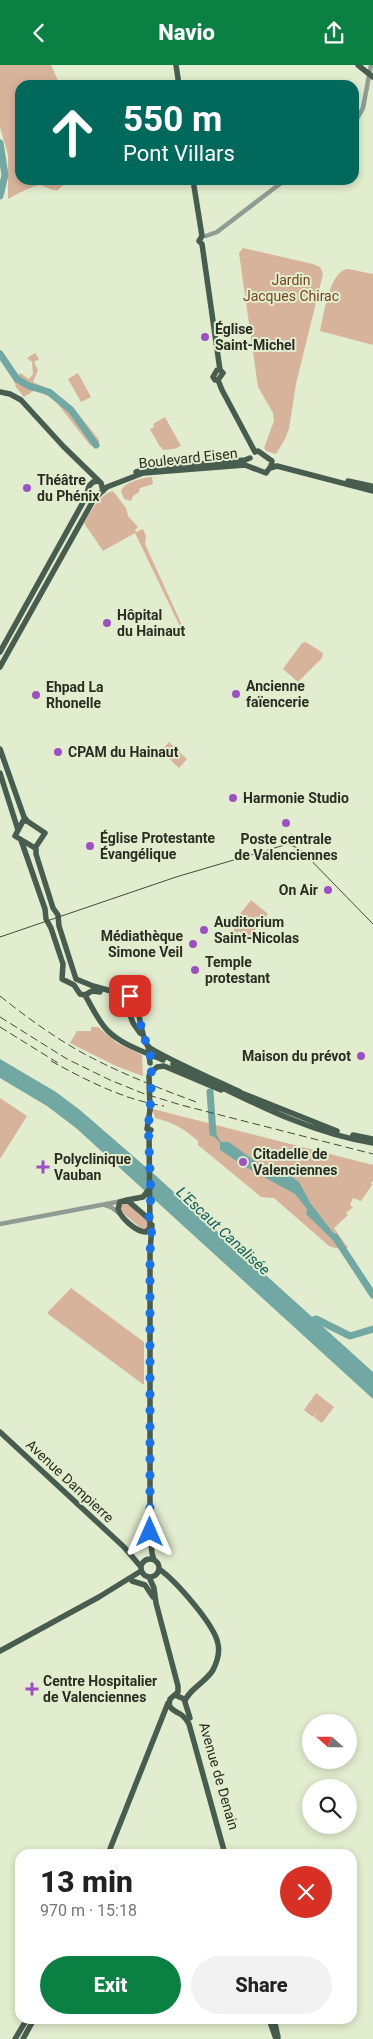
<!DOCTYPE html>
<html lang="en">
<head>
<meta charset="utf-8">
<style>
  :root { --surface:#fff; --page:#f2f2f2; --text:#222; --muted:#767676; --accent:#0b8043 }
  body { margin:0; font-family:Roboto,sans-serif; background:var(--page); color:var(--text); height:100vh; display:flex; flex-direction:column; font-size:19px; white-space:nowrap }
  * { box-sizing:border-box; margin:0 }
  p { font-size:16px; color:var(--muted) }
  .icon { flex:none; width:28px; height:28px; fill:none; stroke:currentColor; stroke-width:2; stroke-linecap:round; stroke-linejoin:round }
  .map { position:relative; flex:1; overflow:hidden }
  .details { position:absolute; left:15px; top:1784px; width:342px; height:175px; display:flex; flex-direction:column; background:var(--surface); border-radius:15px; box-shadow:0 2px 8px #0003 }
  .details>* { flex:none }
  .banner { position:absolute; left:15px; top:15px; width:344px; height:105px; border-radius:15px; box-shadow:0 2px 8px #0003; background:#00695c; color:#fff; overflow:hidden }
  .needle { width:32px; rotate:291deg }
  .tools { position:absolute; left:302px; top:1649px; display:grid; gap:10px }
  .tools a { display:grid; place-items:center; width:55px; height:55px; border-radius:50%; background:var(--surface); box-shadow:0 2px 8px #0003; font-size:25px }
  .pin { position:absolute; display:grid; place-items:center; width:42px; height:42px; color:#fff; margin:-21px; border-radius:10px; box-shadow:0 2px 8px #0006 }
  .me { position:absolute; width:55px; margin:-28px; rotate:0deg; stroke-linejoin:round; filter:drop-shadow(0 0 4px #0008) }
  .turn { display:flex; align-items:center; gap:18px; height:105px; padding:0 25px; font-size:22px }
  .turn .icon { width:65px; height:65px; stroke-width:2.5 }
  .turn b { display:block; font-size:35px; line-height:42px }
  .round { display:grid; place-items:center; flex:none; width:52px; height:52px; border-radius:26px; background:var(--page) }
  .head { display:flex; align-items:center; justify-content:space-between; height:85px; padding:0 25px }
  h1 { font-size:30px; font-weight:800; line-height:38px }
  .primary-button { display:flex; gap:10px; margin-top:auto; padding:10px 25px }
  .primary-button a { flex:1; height:58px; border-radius:30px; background:var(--accent); color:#fff; font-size:20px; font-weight:800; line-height:58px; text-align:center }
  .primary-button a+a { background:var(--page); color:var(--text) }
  header { display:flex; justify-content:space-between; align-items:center; height:65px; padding:0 25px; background:var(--accent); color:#fff; font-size:22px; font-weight:800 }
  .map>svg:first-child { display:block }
</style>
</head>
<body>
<header><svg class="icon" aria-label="back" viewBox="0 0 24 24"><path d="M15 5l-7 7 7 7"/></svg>Navio<svg class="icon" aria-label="share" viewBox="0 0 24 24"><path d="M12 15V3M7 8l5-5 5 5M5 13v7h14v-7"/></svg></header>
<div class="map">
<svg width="373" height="1974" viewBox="0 0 373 1974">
  <rect width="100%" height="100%" fill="#e2ecce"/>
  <path fill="#d8b39b" d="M0,0h51l9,20h-40v95h48l-10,10c-7,1 -9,-2 -15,-4 -7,-3 -27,9 -35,13v-44l-8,-28z
    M243,183l70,16 7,3 3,7 -27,110 -7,45 -4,10 -9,15 -10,-3 -2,-3 10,-27 -1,-8 -15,-26 -19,-134z
    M348,204l25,5v71l-53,-14c4,-16 9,-60 28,-62z
    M35,288l4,6 -5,3 4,8 -5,12c33,13 45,31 66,58v4l-5,3 -4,-2 -33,-42 -4,-5 -18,-8 -11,7 -8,-10 -2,-6 6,-8 9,6 4,-5 -1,-12 -5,-4z
    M78,308l13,24 -10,5 -13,-23z
    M165,352l16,29 -7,3 -11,1 -2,-3h-1l-10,-18 4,-2 -1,-3z
    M152,412l1,7 -13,4 -1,4 -6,4 -2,5 -7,-2 -3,-8c5,-10 21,-13 31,-14z
    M113,426l13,17 2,8 10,11 -3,3 1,2 7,-3 3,7 -1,8 41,90 -2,1 -49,-102 -32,18 -19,-28c7,-12 16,-29 29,-32z
    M306,577l17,11 -1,5 -24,24 -15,-13 19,-26z
    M169,677l18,17 -8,9 -18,-17z
    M251,835l17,14 -21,26 -1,-3 -7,-6 -2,2 -4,-3 3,-3 -4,-3z
    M91,962h7l19,16 25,12 1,21 -27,-10 -46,-23 7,-12h14z
    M0,1033l27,18 -27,43z
    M153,1044l220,56v16l-2,2 1,2 -11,16 -8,-3 -3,7 5,4 -3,-1 -6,5 2,2 -14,13 14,20h-13l-6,-2 -55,-48 -13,-1 -63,-52v-4c-13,-12 -26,-19 -43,-23z
    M126,1137l22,19v7l-5,2 -22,-19 -1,-5z
    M71,1223l73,54v43l-96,-71v-2z
    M316,1328l18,14 -12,16 -8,-6 4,-7 -5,7 -9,-7z"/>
  <path fill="#72a8a4" d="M0,994l56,33 24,18 75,65 218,197v27l-297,-271 -29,-22 -47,-28z
    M209,1059l6,1 1,9 5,8h8l27,20 24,13 3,-5 16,12 12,22 27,35 3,9 -35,-34 1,-5 -12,-15 -51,-28 -24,-16v-7l-11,-12z"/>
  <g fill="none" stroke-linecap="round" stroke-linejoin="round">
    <path stroke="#72a8a4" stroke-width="7" d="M0,78l5,32 -5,21
      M0,289l17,25 12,7 20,6 22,18 25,35
      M210,1027l3,41
      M335,1172l38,58
      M309,1256l7,-2 34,17 23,-7"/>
    <path stroke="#8f9b93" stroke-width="4.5" d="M354,59l9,-16 8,-43
      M206,171l11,-4 68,-52
      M105,1140l6,2 8,6
      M0,1159l122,-23"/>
    <path stroke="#475d4f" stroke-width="5.5" d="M176,0l3,20
      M358,0l15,12
      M193,115l9,56
      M202,171l-3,5 3,3 18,126 3,3 -5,7
      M218,315l4,10 33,62
      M218,315h-3l-2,-3 4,-7h3
      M0,327l10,2 11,6 42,46 38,37 2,8
      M270,403l7,-2 96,25
      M136,407l13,-4 96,-8 5,-2
      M348,416l23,5
      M0,587l86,-155 3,-11 4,-4 5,-1
      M0,602l94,-168 13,-12 36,-14 102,-8 21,8 5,-7 1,-5 -14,-10 -3,1
      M0,684l24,68 3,4 18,12 -10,15 -20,-12 8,-15h4
      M0,708l18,57
      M21,775l24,69 1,10 5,9 12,36 -1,15 12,6 6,9 5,1
      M36,783v6l17,54 5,7 1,11 17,53 17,7 40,11c8,15 6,32 14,48 4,7 79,40 93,47
      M85,930c7,12 13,26 23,36 14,14 37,21 55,29
      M85,930l7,-4 8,1
      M129,931l-4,2v4l8,21 7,10
      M173,999c65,30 129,68 200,79
      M150,1008l7,-6 7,-1 57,24
      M239,1027l98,39
      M150,1045l-3,19 4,1
      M353,1070l20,4
      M127,1135l16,-3 7,-9
      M149,1154l-22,-19 -7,2 -2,7c3,9 18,23 28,23l4,-4 -1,-97
      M152,1160l-2,27v280l2,21 2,7
      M0,1367l124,115 17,20
      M141 1503a9 9 0 1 1 18 0a9 9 0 1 1-18 0Z
      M159,1504c16,11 56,56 59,75 2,9 -1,18 -5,26 -7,12 -24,19 -28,31
      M149,1512l5,11 2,15 22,83v6l-8,7 -1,6c5,10 12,4 20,19l36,130
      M132,1516l13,4 8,12
      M0,1586l99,-54 42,-26
      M175,1630l9,4 6,19
      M108,1789l60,-151
      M269,1954l7,20
      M274,1954l4,18
      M15,1974l12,-20
      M23,1974l11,-20"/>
    <path stroke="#454a3b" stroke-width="1" d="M0,872l176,-60 112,-33 12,5 73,75"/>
    <path stroke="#454a3b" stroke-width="1" stroke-dasharray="8 4" stroke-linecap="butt" d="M0,931c25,20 51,39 79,55 38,21 79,37 120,52
      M0,952l67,42 43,21 32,13 39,12 192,49
      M0,962l58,36
      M51,996c35,19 73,39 113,45"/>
    <path stroke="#475d4f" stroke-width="5.5" d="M148,981l2,17
      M149,1011l1,34"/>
  </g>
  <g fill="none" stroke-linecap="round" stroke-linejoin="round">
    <path stroke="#1a73e8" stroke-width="9" stroke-dasharray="0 16.2" d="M130,931c10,4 10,22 11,31 1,9 7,17 9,26 3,17 0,47 0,66l-2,2 3,74 -2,24 3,6 -2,27v280"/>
  </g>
  <g fill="#9b51c3" stroke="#e2ecce" stroke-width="2">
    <circle cx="205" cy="272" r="5"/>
    <circle cx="27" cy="423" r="5"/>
    <circle cx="107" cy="558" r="5"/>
    <circle cx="236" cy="629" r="5"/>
    <circle cx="36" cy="630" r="5"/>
    <circle cx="58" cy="687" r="5"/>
    <circle cx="233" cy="733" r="5"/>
    <circle cx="286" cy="758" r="5"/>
    <circle cx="90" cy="781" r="5"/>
    <circle cx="328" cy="825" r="5"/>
    <circle cx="204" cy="865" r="5"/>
    <circle cx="193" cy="879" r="5"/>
    <circle cx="195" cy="905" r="5"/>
    <circle cx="361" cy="991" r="5"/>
    <circle cx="243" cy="1097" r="5"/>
    <path d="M40.5 1094.5h5v5h5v5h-5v5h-5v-5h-5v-5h5z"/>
    <path d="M29.5 1616.5h5v5h5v5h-5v5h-5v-5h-5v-5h5z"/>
  </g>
  <g text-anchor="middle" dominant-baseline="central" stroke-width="4" stroke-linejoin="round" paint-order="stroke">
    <g font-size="14" fill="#78451f" stroke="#e2ecce">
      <text x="291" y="215">Jardin<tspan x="291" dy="16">Jacques Chirac</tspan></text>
    </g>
    <g font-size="14" font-weight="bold" fill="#2a2e22" stroke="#e2ecce" text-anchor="start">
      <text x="215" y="264">Église<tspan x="215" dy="16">Saint-Michel</tspan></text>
      <text x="37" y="415">Théâtre<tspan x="37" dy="16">du Phénix</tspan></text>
      <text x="117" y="550">Hôpital<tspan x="117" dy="16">du Hainaut</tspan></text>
      <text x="246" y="621">Ancienne<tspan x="246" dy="16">faïencerie</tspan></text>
      <text x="46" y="622">Ehpad La<tspan x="46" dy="16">Rhonelle</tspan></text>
      <text x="68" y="687">CPAM du Hainaut</text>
      <text x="243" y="733">Harmonie Studio</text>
      <text x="100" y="773">Église Protestante<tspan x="100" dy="16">Évangélique</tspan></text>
      <text x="286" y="774" text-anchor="middle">Poste centrale<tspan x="286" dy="16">de Valenciennes</tspan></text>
      <text x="318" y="825" text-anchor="end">On Air</text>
      <text x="214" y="857">Auditorium<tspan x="214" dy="16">Saint-Nicolas</tspan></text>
      <text x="183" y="871" text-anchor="end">Médiathèque<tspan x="183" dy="16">Simone Veil</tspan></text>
      <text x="205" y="897">Temple<tspan x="205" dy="16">protestant</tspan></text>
      <text x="351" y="991" text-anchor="end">Maison du prévot</text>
      <text x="253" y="1089">Citadelle de<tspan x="253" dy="16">Valenciennes</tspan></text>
      <text x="54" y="1094">Polyclinique<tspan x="54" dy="16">Vauban</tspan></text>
      <text x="43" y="1616">Centre Hospitalier<tspan x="43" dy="16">de Valenciennes</tspan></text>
    </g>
    <g font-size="14" fill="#2a2e22" stroke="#e2ecce">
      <text transform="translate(188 393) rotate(-6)">Boulevard Eisen</text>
      <text transform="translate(70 1416) rotate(43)">Avenue Dampierre</text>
      <text transform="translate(219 1711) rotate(74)">Avenue de Denain</text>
    </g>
    <g font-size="15" font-style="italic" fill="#115d5a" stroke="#e2ecce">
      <text transform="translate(223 1166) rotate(43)">L'Escaut Canalisée</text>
    </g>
  </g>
</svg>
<div class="tools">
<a><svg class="needle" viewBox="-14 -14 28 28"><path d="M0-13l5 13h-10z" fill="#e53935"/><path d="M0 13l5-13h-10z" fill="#767676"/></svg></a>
<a><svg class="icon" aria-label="search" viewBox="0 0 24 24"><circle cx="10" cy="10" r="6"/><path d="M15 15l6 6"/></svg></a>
</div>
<div class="pin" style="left:130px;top:931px;background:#d93025"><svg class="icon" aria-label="arrive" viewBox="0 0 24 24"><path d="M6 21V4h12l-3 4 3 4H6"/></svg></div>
<svg class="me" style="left:150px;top:1467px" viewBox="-20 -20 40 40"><path d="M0-17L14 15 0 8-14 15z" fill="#1a73e8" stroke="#fff" stroke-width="4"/></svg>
<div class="banner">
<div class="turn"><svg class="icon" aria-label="ahead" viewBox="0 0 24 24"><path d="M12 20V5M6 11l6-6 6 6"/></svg><div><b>550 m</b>Pont Villars</div></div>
</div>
<section class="details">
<div class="head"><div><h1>13 min</h1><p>970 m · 15:18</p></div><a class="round" style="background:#d93025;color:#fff"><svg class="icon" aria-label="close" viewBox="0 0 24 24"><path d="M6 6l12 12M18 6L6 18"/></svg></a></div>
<div class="primary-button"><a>Exit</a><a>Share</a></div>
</section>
</div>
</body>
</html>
